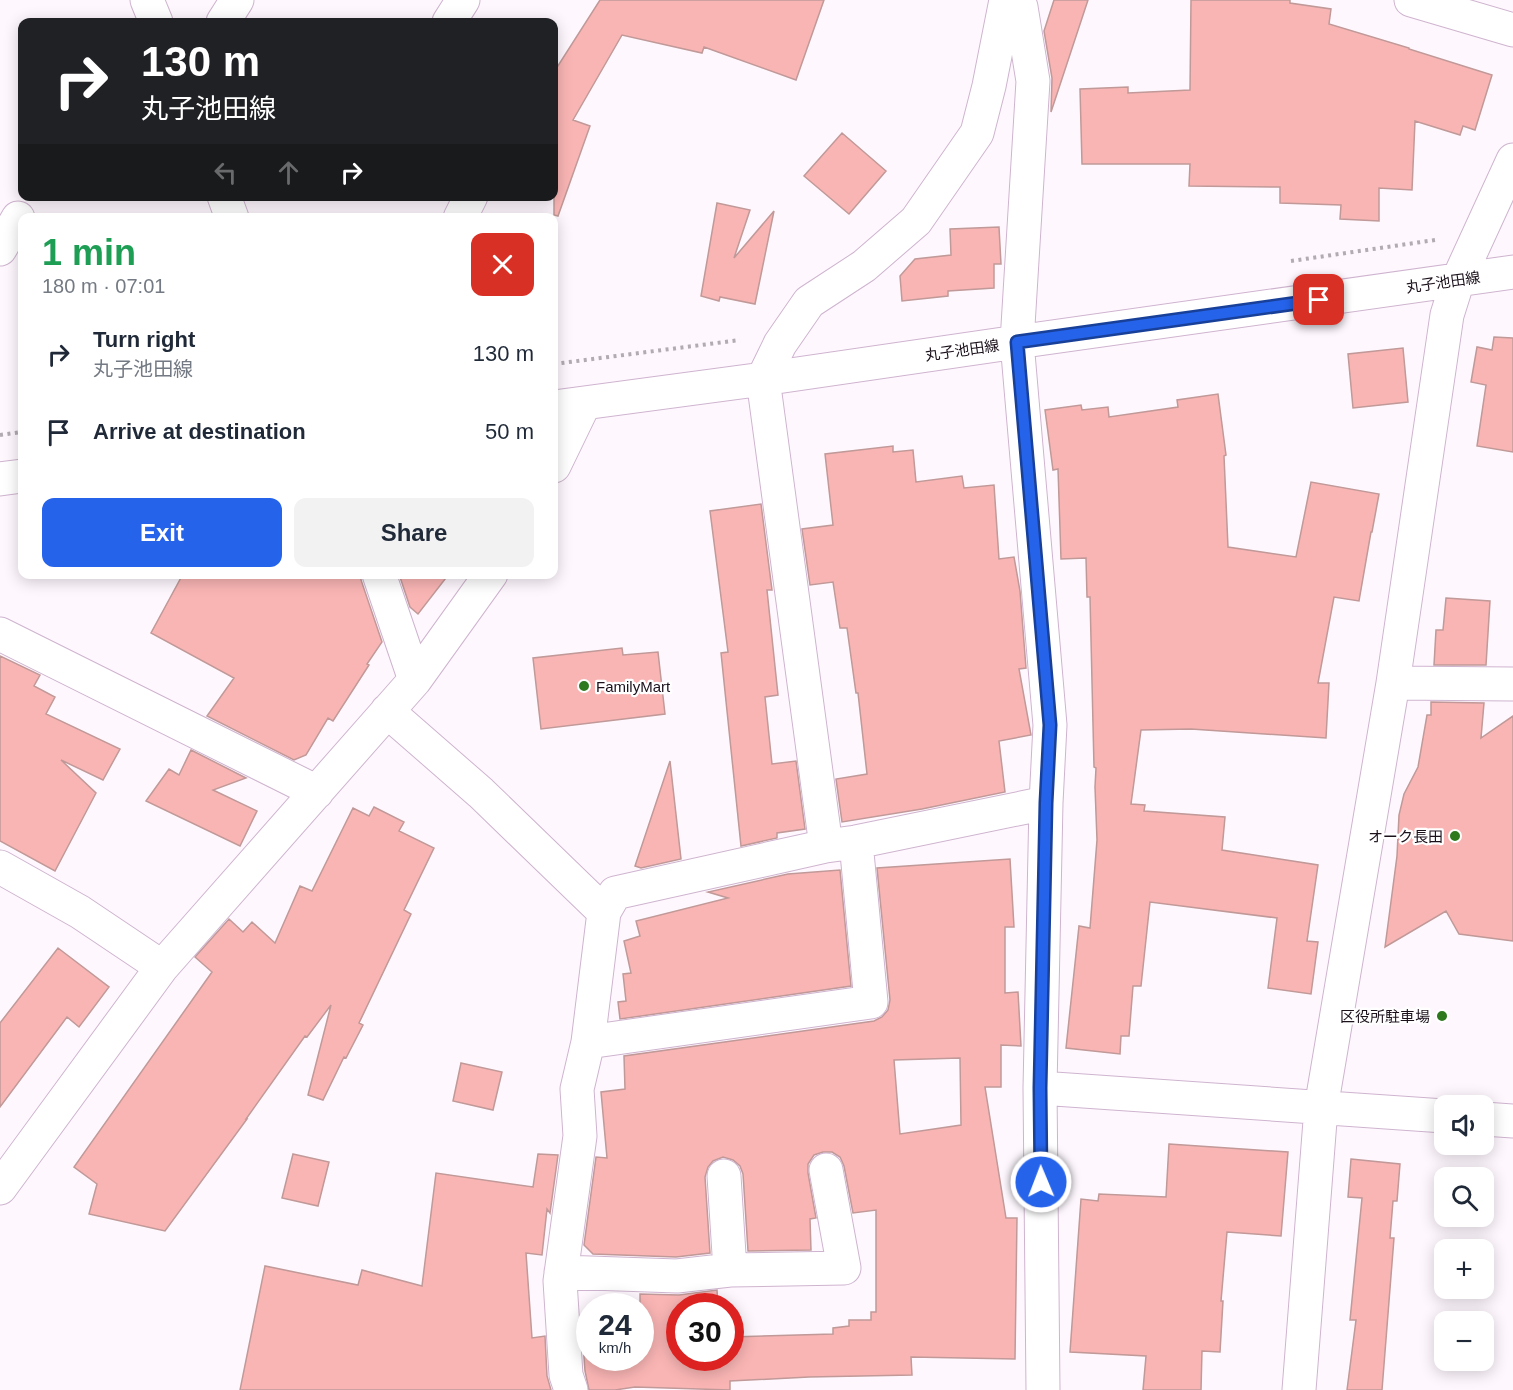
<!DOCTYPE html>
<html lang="en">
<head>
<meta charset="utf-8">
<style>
  :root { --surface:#fff; --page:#f2f2f3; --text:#1f2937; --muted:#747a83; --accent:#2563eb }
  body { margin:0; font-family:Helvetica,"Noto Sans JP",sans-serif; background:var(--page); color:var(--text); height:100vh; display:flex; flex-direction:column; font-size:22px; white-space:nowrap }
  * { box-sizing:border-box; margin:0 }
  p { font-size:20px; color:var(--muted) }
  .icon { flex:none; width:33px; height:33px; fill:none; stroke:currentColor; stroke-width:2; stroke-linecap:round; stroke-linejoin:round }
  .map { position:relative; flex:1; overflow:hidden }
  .sheet { position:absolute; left:18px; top:213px; width:540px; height:366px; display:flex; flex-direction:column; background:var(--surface); border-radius:12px; box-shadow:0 3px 15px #0003 }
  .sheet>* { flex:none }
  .guide { position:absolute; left:18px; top:18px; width:540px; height:183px; border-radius:12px; box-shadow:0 3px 15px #0003; background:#202124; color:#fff; overflow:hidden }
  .tools { position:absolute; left:1434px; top:1095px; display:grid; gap:12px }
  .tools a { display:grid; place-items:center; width:60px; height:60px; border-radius:12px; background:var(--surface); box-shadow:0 3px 15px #0003; font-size:30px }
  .speed { position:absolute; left:576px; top:1293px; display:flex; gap:12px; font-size:30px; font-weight:700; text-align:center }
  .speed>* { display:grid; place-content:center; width:78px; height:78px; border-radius:50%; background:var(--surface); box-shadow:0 3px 15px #0003; line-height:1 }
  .speed small { font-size:15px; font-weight:400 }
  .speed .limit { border:9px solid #d22; background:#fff; color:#111 }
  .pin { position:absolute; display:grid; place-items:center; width:51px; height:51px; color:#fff; margin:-26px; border-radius:12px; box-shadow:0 3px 9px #0006 }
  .me { position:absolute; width:66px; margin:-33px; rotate:359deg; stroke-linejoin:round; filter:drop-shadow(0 0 4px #0008) }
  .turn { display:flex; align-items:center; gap:21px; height:126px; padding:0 24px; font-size:27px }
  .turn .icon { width:78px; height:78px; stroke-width:2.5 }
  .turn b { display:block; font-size:42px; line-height:51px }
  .lanes { display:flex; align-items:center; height:57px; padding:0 24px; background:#0003; justify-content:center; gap:30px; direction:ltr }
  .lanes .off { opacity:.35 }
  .round { display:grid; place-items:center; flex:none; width:63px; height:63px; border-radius:12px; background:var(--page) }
  .headline { display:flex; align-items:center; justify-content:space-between; height:102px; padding:0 24px }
  h1 { font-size:36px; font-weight:800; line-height:45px; color:#1e9e55 }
  .button { display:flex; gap:12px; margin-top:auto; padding:12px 24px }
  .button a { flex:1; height:69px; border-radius:12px; background:var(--accent); color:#fff; font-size:24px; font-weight:800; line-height:69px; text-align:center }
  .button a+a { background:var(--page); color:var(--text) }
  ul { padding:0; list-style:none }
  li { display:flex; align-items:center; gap:18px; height:78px; padding:0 24px }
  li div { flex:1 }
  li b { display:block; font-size:22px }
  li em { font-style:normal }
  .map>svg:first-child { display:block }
</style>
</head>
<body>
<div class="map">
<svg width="1513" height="1390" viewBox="0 0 1513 1390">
  <rect width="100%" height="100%" fill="#fef8fe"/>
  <path fill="#f9b5b4" stroke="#c09998" stroke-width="1.5" fill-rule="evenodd" d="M600,0h224l-28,80 -92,-33 -2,6 -80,-18 -49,85 17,6 -32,90 -4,-1v-143z
    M1054,0h34l-37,112 1,-34 -8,-47z
    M1191,0h99v3l41,6 -2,15 80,24v1l83,26 -17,55 -12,-4 -3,9 -45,-14 -3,69 -33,-2v33l-39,-2 1,-14 -61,-2v-16l-91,-1 1,-22h-108l-2,-75 48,-2v6l62,-3z
    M842,133l44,38 -37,43 -45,-38z
    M717,203l33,7 -16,48 40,-47 -19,93 -35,-7 -1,4 -18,-5z
    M999,227l2,37h-7v24l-46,3v5l-46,5 -2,-25 15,-17 36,-4 -1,-26z
    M1494,337l19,1v114l-36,-6 9,-61 -15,-3 6,-35 15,3z
    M1403,348l5,54 -55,6 -5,-54z
    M1218,394l8,61 -2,1 4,91 68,10 15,-75 68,12 -7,38h-1l-12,69 -25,-4 -16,86h11l-3,55 -135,-9 -50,1 -10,74 14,1 -1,6 81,6 -3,33 96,15 -11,76 11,1 -7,52 -43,-6 9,-70 -127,-16 -9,84h-8l-4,50h-8l-1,18 -54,-6 13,-122 11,2 7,-88 -2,-53 1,-19 -2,-1 -4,-170h-3l-1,-39 -25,1 -3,-90 -5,1 -8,-60 36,-5 1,5 26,-3 1,10 69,-10 -1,-7z
    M893,446v6l20,-2 3,32 46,-6 2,12 30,-3 5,74 15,-2 6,34 6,77 -7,1 12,66 -32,6 6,51 -83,17 -80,13 -6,-43 31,-5 -9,-81h-2l-9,-65h-7l-7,-46 -23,3 -8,-56 31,-4 -8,-71z
    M761,504l11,86h-5l11,105 -13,2 7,67 24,-3 9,68 -28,4v5l-36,8 -20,-193 7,-1 -18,-141z
    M183,574h178v6l21,62 -15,22 2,1 -36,56 -5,-3 -22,37 -12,5 -87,-44 27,-38 -83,-45z
    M399,574h50l-31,40 -8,-7z
    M1446,598l44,3 -4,64h-52l2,-35h7z
    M622,648l1,7 35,-3 7,62 -124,15 -8,-71z
    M0,656l40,19 -6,11 21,11 -9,17 74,35 -17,31 -42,-20 35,33 -41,78 -55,-30z
    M1431,702l53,1 -3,35 32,-22v225l-54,-7 -13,-23 -61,36 12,-91 2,-41 5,-21 14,-27 9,-52h4z
    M191,750l55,28 -33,12 44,21 -17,35 -94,-45 23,-32 10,6z
    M670,761l11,98 -40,9 -6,-2z
    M374,807l30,15 -5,9 35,17 -30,62 7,4 -52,109 4,2 -17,33 -2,-1 -21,43 -15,-5 23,-90 -24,32 -2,-1 -59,83h1l-82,112 -76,-17 8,-30 -23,-17 138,-195 -17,-15 34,-38 14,13 9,-10 23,21 25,-57 12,5 41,-83 16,8z
    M1010,859l4,68h-9v66l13,-1 3,54 -20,-1v42h-16l21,131h11l-2,141 -104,-2 1,18 -103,2 -79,4v9l-95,-3 -20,3h-26l-4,-19 -3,-42 8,-1v30h50v-64l39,1 38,-5 1,16h-38v52h50v-21l103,-3v-6l16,-2v-6h22v-8h5v-102l-23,3 -9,-47 -4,-9 -8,-5h-9l-9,3 -6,9v9l8,45 -6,1 1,31 -63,1 -5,-77 -3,-8 -7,-6 -10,-3 -10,4 -5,6 -3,10 5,76 -34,4 -83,-3 -9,-9 12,-88 11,1 -6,-66 24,-3 -1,-33 250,-35 8,-4 6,-7 2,-10 -13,-132zM960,1058l1,67 -61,9 -6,-74z
    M840,870l11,116 -231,33 -2,-17 8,-1 -3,-27 8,-1 -7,-32 16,-5 -4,-15 92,-23 -20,-6 80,-18z
    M58,948l51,39 -30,40 -12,-10 -67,90v-84z
    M461,1063l41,9 -9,38 -40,-9z
    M1169,1144l119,8 -7,84 -54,-4 -6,69h2l-3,51 -18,-1 -1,39h-58l3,-34 -76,-4 11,-153 17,2 1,-7 67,3z
    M293,1154l36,8 -11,44 -36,-8z
    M538,1154l20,1 -8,58 -3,-4 -5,46 -16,-2 6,85 13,-2 2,40 4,14h-311l25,-124 93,19 4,-15 60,16 14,-113 97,14z
    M1351,1159l49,5 -3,37h-4l-3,37h4l-12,152h-35l9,-70h-6l12,-122 -14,-1z"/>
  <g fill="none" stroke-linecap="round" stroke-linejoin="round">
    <defs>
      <path id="minor" d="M147,0l9,22
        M1017,0l4,7 12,74 -16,261 33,383 -4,78 -6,285 3,302
        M1411,0l102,30
        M223,22l14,-22
        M449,22l14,-22
        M224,196l8,22
        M460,218l11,-22
        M0,249l18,-31
        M554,407l209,-28 254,-37 496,-70
        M554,466l30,-62
        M0,479l22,-3
        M379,574l36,106
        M0,634l317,158
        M1393,683l120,1
        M387,711l94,82 123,119
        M826,846l-63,-467 17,-35 29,-42 55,-36 52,-45 61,-88 12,-47 17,-86
        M0,867l80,45 82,55
        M588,1042l283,-40 -15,-160
        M1040,1088l404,28
        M1484,1119l29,2
        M724,1176l6,94
        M0,1188l162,-221 253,-287 76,-106
        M561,1272l116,4 53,-6 114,-2 -18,-98
        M571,1390l-5,-15 -6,-94 20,-145 -3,-47 11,-47 16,-130 11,-19 211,-47 30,-4 190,-39
        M1299,1390l22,-282 72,-425 54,-368 11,-35 55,-120"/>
    </defs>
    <use href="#minor" stroke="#cfb4cf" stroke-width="35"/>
    <path stroke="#b2abb2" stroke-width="4" stroke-dasharray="3 4.5" stroke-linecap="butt" d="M1291,261l144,-21
      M554,364l186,-24
      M0,435l22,-3"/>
    <use href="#minor" stroke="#fff" stroke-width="33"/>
  </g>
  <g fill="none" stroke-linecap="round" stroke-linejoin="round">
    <defs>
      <path id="route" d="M1041,1182l-1,-94 6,-285 4,-78 -33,-383 302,-42"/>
    </defs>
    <use href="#route" stroke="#184099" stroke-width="15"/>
    <use href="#route" stroke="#2563eb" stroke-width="10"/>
  </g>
  <g fill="#2e781d" stroke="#fff" stroke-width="2">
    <circle cx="584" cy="686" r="6"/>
    <circle cx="1455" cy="836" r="6"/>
    <circle cx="1442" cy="1016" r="6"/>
  </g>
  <g text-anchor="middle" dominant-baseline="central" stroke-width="4.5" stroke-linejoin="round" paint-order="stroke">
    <g font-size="15" fill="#1b111b" stroke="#fff">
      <text transform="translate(1443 282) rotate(-8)">丸子池田線</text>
      <text transform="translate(962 350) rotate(-8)">丸子池田線</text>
    </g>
    <g font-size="15" fill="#1b111b" stroke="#fff" text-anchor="end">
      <text x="596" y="686" text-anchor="start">FamilyMart</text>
      <text x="1443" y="836">オーク長田</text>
      <text x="1430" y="1016">区役所駐車場</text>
    </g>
  </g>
</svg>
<div class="tools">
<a><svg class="icon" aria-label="sound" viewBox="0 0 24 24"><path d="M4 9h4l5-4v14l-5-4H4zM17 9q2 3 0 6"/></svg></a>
<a><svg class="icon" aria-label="search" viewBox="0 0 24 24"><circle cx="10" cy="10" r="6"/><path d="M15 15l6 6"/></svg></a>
<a>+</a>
<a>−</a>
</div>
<div class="speed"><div>24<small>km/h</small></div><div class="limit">30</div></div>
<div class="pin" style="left:1319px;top:300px;background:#d93025"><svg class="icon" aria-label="arrive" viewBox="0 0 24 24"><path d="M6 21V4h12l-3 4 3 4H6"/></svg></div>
<svg class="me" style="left:1041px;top:1182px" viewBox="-20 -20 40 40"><circle r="17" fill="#2563eb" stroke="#fff" stroke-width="3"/><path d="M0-11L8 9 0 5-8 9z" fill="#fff"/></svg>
<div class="guide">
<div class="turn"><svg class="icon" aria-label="right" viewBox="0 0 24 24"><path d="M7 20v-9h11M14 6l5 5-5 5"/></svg><div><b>130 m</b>丸子池田線</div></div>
<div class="lanes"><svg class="icon off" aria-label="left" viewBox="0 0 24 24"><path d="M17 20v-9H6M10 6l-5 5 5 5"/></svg><svg class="icon off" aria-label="ahead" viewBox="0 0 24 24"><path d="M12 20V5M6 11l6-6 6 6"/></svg><svg class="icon" aria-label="right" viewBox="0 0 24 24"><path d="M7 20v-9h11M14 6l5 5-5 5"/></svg></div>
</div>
<section class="sheet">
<div class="headline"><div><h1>1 min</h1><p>180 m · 07:01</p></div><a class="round" style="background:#d93025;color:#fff"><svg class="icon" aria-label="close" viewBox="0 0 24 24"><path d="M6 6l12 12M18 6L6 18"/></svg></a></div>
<ul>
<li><svg class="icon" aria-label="right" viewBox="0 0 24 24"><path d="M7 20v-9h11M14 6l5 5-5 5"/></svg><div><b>Turn right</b><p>丸子池田線</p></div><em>130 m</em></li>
<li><svg class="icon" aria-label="arrive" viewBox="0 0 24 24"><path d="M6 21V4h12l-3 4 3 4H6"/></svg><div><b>Arrive at destination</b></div><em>50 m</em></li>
</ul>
<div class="button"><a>Exit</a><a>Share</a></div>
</section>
</div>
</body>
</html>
